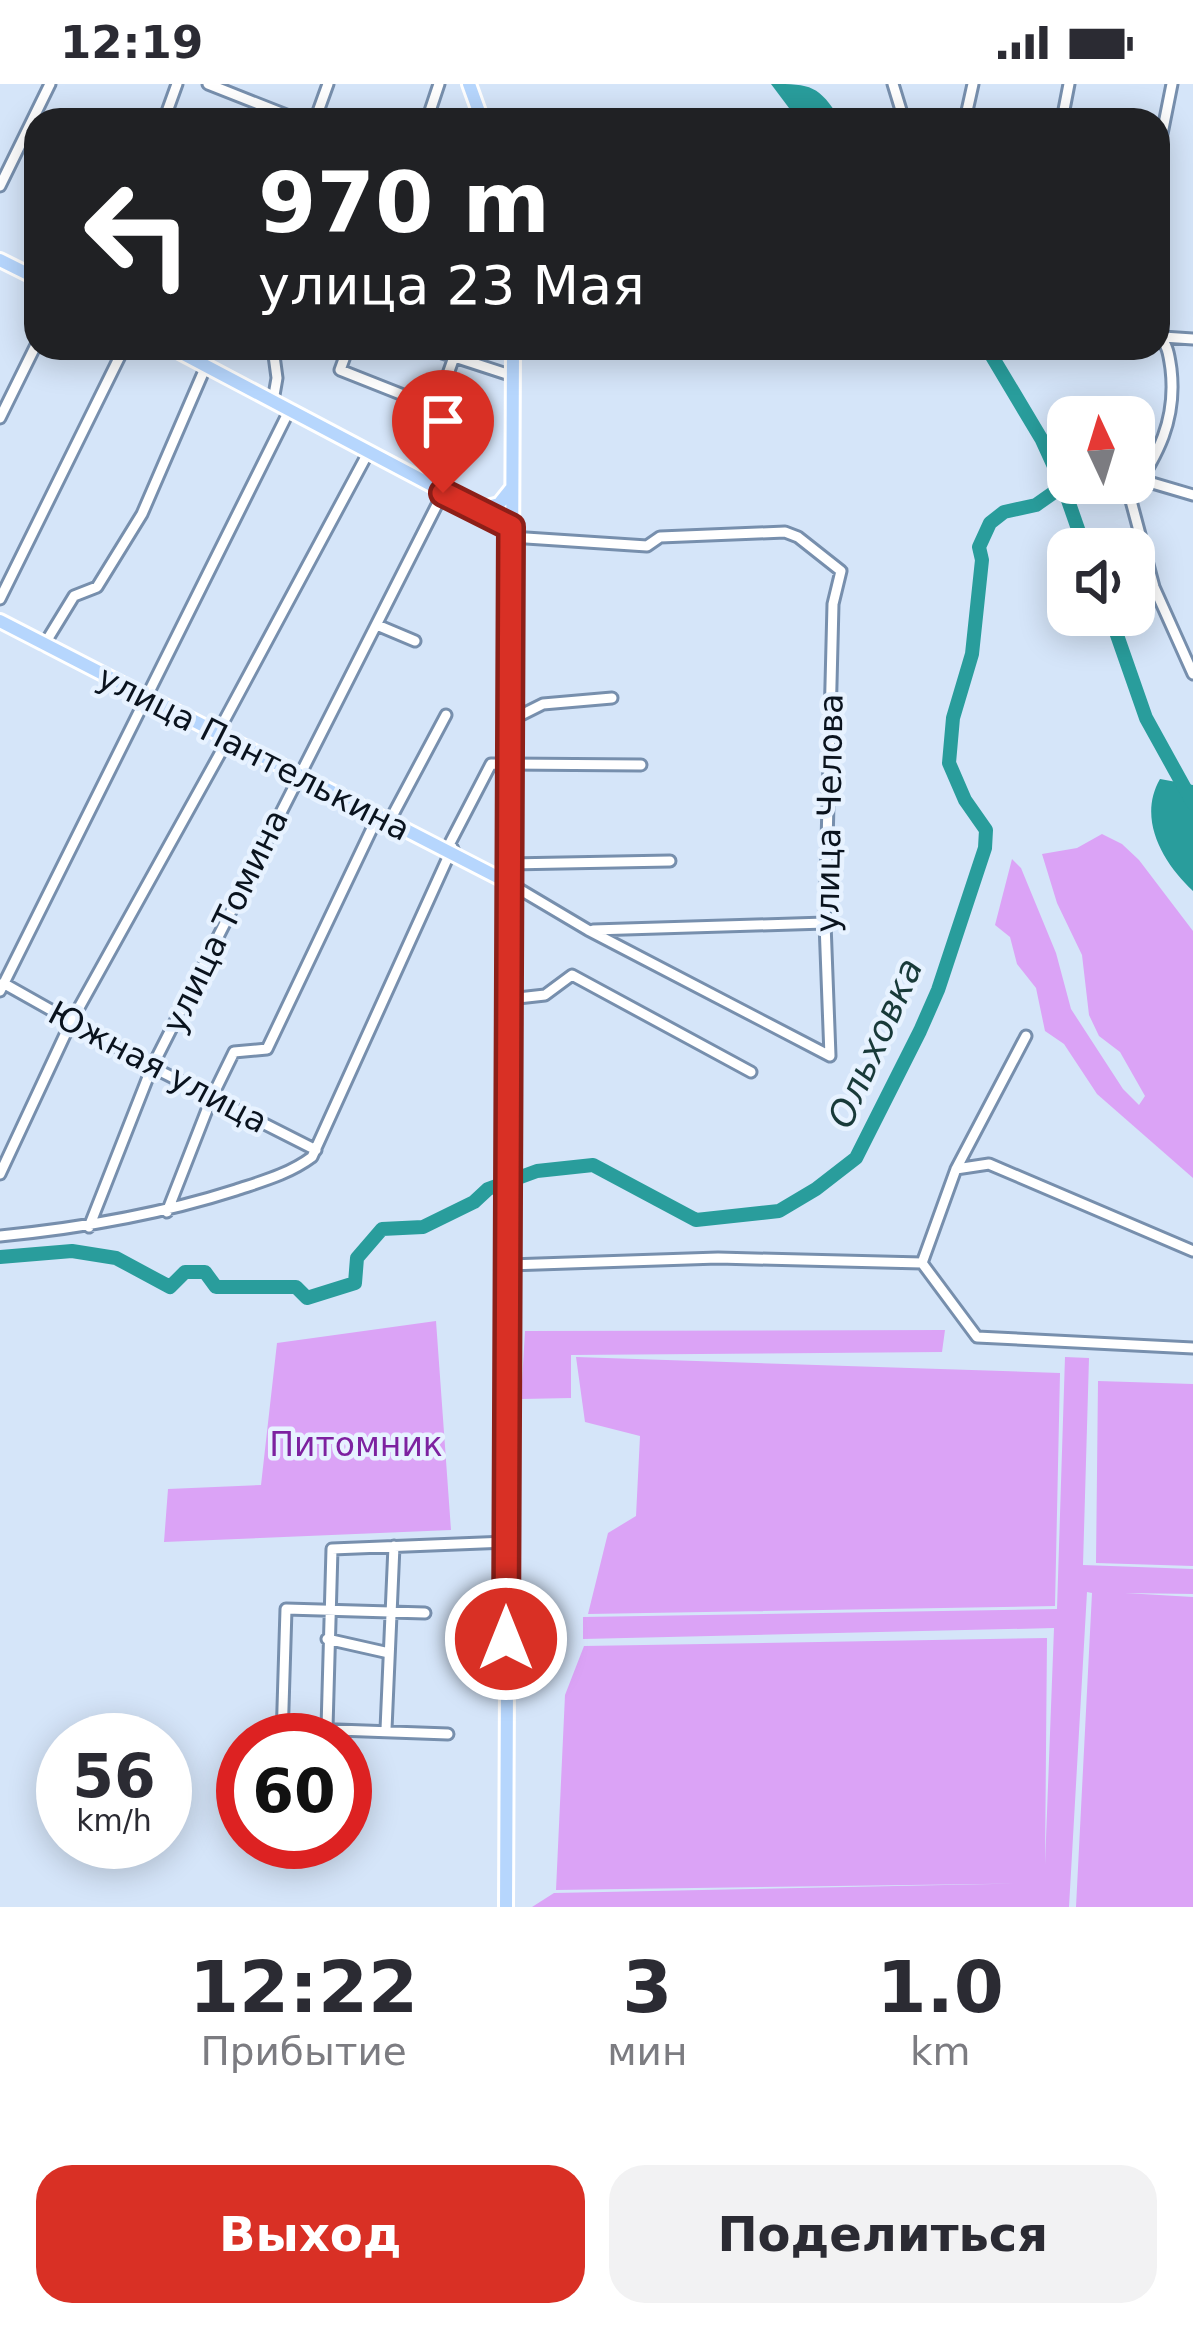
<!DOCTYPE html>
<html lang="ru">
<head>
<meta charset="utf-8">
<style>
  :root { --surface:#fff; --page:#f2f2f3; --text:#2b2b33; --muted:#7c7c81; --accent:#d93025 }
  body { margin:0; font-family:"DejaVu Sans",sans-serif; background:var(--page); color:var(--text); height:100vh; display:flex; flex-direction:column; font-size:45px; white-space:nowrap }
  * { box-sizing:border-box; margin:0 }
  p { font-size:39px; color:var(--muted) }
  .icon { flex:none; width:66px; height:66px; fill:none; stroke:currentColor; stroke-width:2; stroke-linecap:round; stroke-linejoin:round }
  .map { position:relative; height:1823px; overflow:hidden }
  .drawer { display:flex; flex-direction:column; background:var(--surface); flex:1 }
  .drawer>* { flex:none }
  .banner { position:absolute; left:24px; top:24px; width:1146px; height:252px; border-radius:36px; box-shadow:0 6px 30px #0003; background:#202124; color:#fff; overflow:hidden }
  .needle { width:78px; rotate:356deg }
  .fabs { position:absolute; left:1047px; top:312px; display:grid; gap:24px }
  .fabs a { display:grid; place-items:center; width:108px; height:108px; border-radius:24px; background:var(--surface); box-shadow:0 6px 30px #0003; font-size:60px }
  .speed { position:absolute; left:36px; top:1629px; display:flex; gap:24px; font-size:60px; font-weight:700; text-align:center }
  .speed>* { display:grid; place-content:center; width:156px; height:156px; border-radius:50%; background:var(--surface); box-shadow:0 6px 30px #0003; line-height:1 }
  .speed small { font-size:30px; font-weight:400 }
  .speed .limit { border:18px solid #d22; background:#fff; color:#111 }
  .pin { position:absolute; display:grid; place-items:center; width:102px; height:102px; color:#fff; margin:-123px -51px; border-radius:50% 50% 50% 0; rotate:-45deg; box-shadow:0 0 12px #0007 }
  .pin .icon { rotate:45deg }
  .me { position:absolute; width:132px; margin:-66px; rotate:0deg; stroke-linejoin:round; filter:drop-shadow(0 0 9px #0008) }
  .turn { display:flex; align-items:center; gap:42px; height:252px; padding:0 36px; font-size:54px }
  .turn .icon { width:156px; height:156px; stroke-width:2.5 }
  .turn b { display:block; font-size:84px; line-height:102px }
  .eta { display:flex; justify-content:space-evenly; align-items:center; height:204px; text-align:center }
  .eta b { font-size:72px; font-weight:700; line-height:84px }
  .action { display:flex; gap:24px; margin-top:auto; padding:24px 36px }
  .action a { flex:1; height:138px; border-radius:36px; background:var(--accent); color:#fff; font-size:48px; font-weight:700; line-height:138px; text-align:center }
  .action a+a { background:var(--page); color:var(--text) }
  .status { display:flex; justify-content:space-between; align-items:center; height:84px; padding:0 60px; background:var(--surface); direction:ltr }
  .status svg { height:33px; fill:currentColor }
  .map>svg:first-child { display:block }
</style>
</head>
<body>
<div class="status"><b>12:19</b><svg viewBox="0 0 49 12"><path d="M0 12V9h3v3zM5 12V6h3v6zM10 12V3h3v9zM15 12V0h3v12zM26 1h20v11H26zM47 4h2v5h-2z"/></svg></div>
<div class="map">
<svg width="1193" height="1823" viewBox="0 0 1193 1823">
  <rect width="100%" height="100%" fill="#d5e5f9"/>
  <path fill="#dba3f6" d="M1102,750l20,10 17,16 54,71v247l-96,-84 -33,-50 -19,-13 -9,-43 -19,-24 -7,-27 -15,-12 17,-66 9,9 35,85 15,56 52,80 16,16 6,-9 -25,-44 -21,-16 -10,-21 -7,-60 -25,-52 -15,-49 35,-6z
    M436,1237l15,209 -287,12 4,-53 93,-4 16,-142z
    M945,1246l-3,22 -371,3v43l-50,1 4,-68z
    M576,1273l484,16 -5,233 -467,8 20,-81 28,-17 4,-80 -55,-14z
    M1065,1273l24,1 -6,207 110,4v25l-68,-1 68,4v310h-117l16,-314 -5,-1 -18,315h-537l22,-14 491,-10 -489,7 9,-195 19,-49 463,-8 -2,227 9,-237 -471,11v-22l474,-8z
    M1098,1297l95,3v182l-97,-3z"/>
  <path fill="#299d9c" d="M771,0c41,0 47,1 70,36h-43z
    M1160,695l33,6v106c-30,-28 -56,-72 -33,-112z"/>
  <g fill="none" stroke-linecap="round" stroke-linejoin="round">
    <path stroke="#299d9c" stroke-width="14" d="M987,264l55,92 21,46 22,63
      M1110,531l36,103 47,85
      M0,1173l72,-6 44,7 54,29 15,-15h20l11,15h80l11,11 48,-15 2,-25 25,-29 41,-2 51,-25 14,-13 49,-18 56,-6 103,55 83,-9 37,-22 40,-31 64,-127 18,-41 47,-142 1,-18 -21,-30 -16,-37 4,-45 19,-64 10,-94 -3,-13 11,-24 14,-11 32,-7 27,-19"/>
    <defs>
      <path id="minor" d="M208,0l91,36
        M893,0l11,36
        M164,36l13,-36
        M315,36l13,-36
        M427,36l12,-36
        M965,36l8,-36
        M1062,36l7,-36
        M1158,70l14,-70
        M0,102l50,-102
        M1158,250c10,11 11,21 13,35 6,51 -13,86 -41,128l24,90 39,87
        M1163,253l30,2
        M273,264l4,30 -4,23
        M348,264l-8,22 96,38 18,-51
        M427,264l86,28
        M0,334l36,-73
        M1142,396l51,15
        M0,515l124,-251
        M377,541l38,16
        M44,561l30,-49 23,-9 45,-73 64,-148
        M511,636l32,-16 69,-6
        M217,650l151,-281
        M389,738l57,-107
        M456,772l-6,-13 41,-79 150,1
        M509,780l161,-3
        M509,799l79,47 242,126 -5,-133 8,-319 8,-33 -43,-34 -13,-5 -125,5 -13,9 -136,-9
        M593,846l232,-7
        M3,899l149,84 164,83
        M0,907l290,-582
        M509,915l36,-4 27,-20 179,97
        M956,1085l33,-5 204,87
        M0,1090l71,-152 156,-281
        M167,1128l45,-115 22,-45 33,-3 111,-233
        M89,1143l63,-160 291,-574
        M0,1152c82,-8 158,-21 236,-46 27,-9 53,-16 76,-33l138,-304
        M922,1179l55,74 216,11
        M922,1179l34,-94 70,-133
        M509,1181l209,-7 204,5
        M327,1555l62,14
        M282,1644l166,6
        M327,1644l5,-179 175,-7
        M386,1645l8,-183
        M282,1656l4,-131 139,4"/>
      <path id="major" d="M469,0l13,36
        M0,176l36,18
        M172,264l339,179
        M476,426l23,-6 12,-15
        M0,537l509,262
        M506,1823l7,-1559"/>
    </defs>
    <use href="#minor" stroke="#778fad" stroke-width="15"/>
    <use href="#major" stroke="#fff" stroke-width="18"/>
    <use href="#minor" stroke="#fff" stroke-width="9"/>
    <use href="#major" stroke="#b6d6fd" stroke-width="12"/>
  </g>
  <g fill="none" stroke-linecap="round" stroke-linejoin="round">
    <defs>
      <path id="route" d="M443,409l68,34 -5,1112"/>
    </defs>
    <use href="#route" stroke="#8d1f18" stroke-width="30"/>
    <use href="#route" stroke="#d93025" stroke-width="21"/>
  </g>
  <g text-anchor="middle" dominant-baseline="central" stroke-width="9" stroke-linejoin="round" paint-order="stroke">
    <g font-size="33" fill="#0a131e" stroke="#e7f2ff">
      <text transform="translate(254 669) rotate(27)">улица Пантелькина</text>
      <text transform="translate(829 729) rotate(-89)">улица Челова</text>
      <text transform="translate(225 837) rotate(-64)">улица Томина</text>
      <text transform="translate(158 983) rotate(28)">Южная улица</text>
    </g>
    <g font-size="33" fill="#7d22a0" stroke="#e7f2ff">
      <text x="356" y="1360">Питомник</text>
    </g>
    <g font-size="36" font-style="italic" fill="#183a39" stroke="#e7f2ff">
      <text transform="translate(875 959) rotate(-66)">Ольховка</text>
    </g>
  </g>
</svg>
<div class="fabs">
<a><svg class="needle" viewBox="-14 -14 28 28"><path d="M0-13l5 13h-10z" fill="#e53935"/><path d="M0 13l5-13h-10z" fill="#7c7c81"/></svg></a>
<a><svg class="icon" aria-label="sound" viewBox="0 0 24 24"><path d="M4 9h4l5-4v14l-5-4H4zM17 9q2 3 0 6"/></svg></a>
</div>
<div class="speed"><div>56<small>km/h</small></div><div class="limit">60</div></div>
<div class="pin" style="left:443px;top:409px;background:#d93025"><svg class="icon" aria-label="arrive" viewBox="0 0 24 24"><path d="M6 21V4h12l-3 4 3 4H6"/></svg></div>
<svg class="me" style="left:506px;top:1555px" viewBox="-20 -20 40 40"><circle r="17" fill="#d93025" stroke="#fff" stroke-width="3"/><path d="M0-11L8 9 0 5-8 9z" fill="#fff"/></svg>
<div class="banner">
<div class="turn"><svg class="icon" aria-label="left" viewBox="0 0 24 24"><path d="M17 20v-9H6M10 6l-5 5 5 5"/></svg><div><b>970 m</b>улица 23 Мая</div></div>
</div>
</div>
<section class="drawer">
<div class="eta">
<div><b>12:22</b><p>Прибытие</p></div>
<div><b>3</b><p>мин</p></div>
<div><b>1.0</b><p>km</p></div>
</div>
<div class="action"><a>Выход</a><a>Поделиться</a></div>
</section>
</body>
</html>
